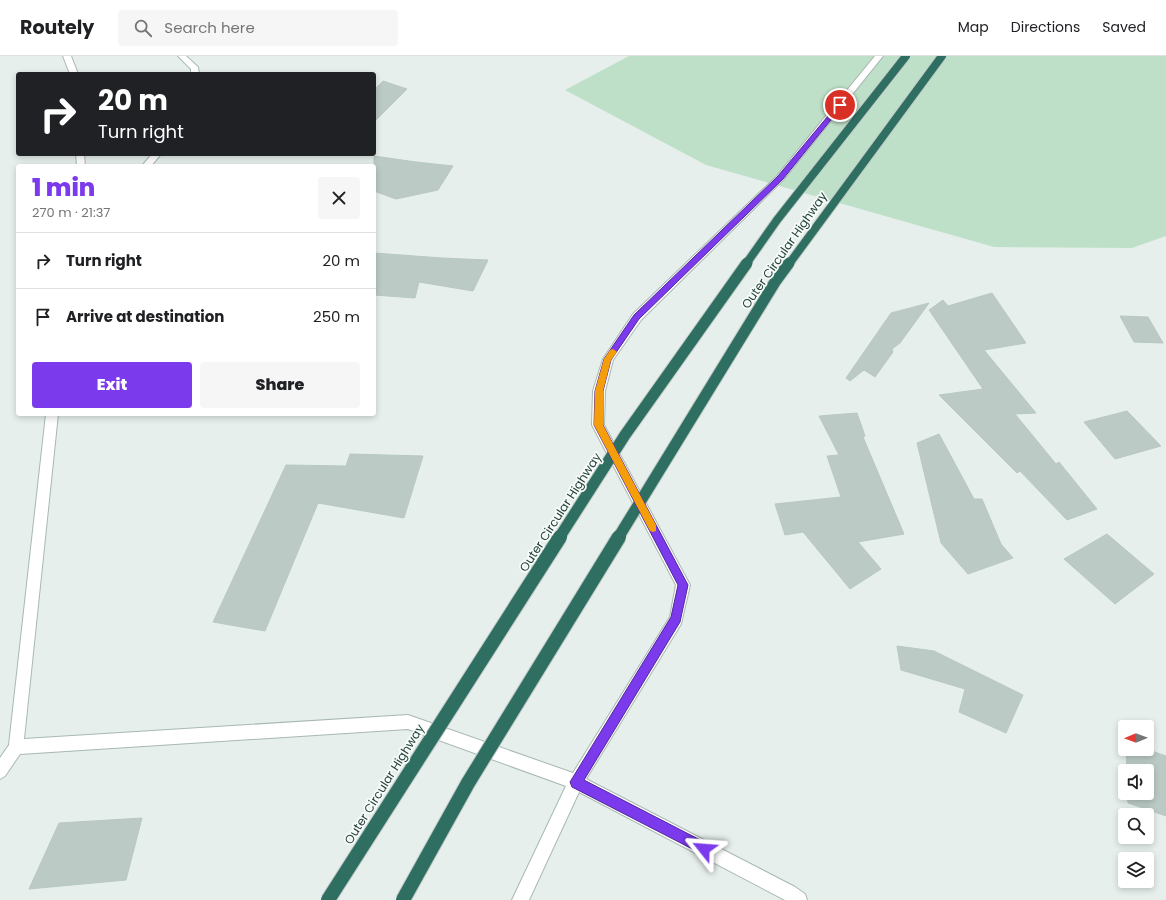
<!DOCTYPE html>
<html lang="en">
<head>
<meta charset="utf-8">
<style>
  :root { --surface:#fff; --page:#f6f6f6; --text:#202124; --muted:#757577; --line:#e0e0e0; --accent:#7c3aed }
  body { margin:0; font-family:Poppins,sans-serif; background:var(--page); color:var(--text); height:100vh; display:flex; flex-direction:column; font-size:15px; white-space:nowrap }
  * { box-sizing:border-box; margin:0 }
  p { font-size:13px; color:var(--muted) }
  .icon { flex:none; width:22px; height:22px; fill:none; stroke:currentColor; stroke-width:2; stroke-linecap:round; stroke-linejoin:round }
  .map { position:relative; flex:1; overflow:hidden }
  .details { position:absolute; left:16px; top:108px; width:360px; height:252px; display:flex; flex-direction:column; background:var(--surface); border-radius:4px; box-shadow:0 2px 6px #0003 }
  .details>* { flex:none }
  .top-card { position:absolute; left:16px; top:16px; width:360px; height:84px; border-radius:4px; box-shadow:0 2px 6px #0003; background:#202124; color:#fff; overflow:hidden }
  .needle { width:26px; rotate:269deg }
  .controls { position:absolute; left:1118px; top:664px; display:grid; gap:8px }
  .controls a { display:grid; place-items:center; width:36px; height:36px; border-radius:4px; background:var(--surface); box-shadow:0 2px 6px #0003; font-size:20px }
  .pin { position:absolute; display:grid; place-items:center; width:34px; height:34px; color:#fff; margin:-17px; border:2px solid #fff; border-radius:50%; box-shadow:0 1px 4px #0007 }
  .me { position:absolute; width:44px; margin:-22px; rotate:298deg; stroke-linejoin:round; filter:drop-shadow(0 0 3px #0008) }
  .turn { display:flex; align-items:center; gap:14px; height:84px; padding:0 16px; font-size:18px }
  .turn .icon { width:52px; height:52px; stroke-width:2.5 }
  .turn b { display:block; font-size:28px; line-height:34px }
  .round { display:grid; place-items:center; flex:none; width:42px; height:42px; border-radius:4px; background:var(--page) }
  .overview { display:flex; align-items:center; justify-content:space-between; height:68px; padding:0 16px }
  h1 { font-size:24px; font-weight:800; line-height:30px; color:var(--accent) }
  .primary-button { display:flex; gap:8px; margin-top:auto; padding:8px 16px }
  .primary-button a { flex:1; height:46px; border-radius:4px; background:var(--accent); color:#fff; font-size:16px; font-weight:800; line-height:46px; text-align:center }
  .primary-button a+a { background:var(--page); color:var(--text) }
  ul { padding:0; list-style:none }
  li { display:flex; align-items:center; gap:12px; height:56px; padding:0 16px; border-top:1px solid var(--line) }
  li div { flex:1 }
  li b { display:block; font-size:15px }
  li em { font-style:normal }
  header { display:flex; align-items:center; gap:24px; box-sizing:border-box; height:56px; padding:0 20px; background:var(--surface); border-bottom:1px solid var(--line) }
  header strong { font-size:19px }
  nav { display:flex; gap:22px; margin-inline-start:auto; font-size:14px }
  .search { width:280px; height:36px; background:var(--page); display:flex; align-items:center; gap:10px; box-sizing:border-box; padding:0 14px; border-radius:4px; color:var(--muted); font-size:15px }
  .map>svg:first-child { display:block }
</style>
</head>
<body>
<header>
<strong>Routely</strong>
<div class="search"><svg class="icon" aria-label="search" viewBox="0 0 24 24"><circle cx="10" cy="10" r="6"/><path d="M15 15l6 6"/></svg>Search here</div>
<nav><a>Map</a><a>Directions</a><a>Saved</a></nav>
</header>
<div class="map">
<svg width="1166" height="844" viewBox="0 0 1166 844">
  <rect width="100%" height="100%" fill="#e6efeb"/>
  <path fill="#bfe0c8" d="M629,0h537v180l-34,12 -138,-1 -288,-82 -141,-75z"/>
  <path fill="#bbcac4" stroke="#b8c9c2" d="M383,25l24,8 -33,33v-32z
    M374,100l42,6 37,4 -15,24 -42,9 -22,-8z
    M374,197l68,5 46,2 -15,31 -54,-9 -4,16 -41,-3z
    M992,237l34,50 -42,7 52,63 -21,1 41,50 3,-2 38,47 -30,11 -47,-49 -3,2 -78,-78 44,-6 -54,-79 14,-10 5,6z
    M929,247l-29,40 -8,6 1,3 -18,25 -11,-7 -14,11 -4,-3 45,-65z
    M1120,260l28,1 15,26 -29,-1z
    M1127,355l34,35 -46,13 -31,-37z
    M857,357l8,23 -2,1 41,97 -46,8 23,27 -31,20 -47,-57 -18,3 -10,-31 66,-7 -14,-41 12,-1 -20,-39z
    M939,378l35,65h8l19,45 12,14 -45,16 -27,-31 -24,-100z
    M350,398l73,2 -19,62 -86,-15 -53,128 -52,-9 73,-157 60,1z
    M1107,478l47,40 -39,30 -51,-45z
    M897,590l37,5 89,44 -17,38 -47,-21 6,-23 -64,-19z
    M1126,693h20l20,7v60l-38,-13 -1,-10h20v-22h-20z
    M142,762l-16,62 -97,9 30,-66z"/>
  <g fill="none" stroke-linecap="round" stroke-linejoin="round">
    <defs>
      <path id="minor" d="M63,0h8l7,18h-8z
        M178,0h8l12,11 1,7h-8v-5z
        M875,0h8l-100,124 -142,140 -28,40 -8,31 -1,34 86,160 -9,39 -95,155 209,108 10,7 2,6h-22l-206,-108 -50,108h-17l54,-114 -158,-57 -388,25 -15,22 -5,3v-21l9,-13 37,-331h12l-34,325 384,-24 165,58 97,-156 6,-32 -84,-160 1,-34 10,-32 30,-45 144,-138z
        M76,98h8l1,12h-8z
        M152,98h9l-10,12h-9z"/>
    </defs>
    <use href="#minor" stroke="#a8b8b2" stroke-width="2"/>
    <use href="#minor" fill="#fff" fill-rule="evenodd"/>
    <defs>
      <path id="motorway-bridge-far2" d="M746,208l31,-44 129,-164
        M789,208l153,-208"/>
      <path id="motorway-bridge-far1" d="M559,482l66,-103 122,-172
        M618,482l157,-256 14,-19"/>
      <path id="motorway-bridge" d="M328,844l232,-363
        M403,844l65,-117 151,-246"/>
    </defs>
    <use href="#motorway-bridge-far2" stroke="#c2cac8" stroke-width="10" stroke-linecap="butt"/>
    <use href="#motorway-bridge-far1" stroke="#c2cac8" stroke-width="13" stroke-linecap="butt"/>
    <use href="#motorway-bridge" stroke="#c2cac8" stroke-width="16" stroke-linecap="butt"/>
    <use href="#motorway-bridge-far2" stroke="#2f6f62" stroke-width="8"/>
    <use href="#motorway-bridge-far1" stroke="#2f6f62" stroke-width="11"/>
    <use href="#motorway-bridge" stroke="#2f6f62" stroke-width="14"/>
  </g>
  <path fill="#7c3aed" stroke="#51269a" d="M838,48l5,1 -60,74 -144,140 -28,41 -8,31v34l85,160 -8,37 -96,158 124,64 2,5 -2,4 -4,2 -132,-68 -2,-5 101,-165 7,-32 -84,-160 1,-34 9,-32 30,-44 144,-139z"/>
  <path fill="#f59e0b" d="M613,293l4,3 -6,8 -8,31v34l53,100v6l-3,1 -3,-1 -56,-106 1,-34 9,-32 6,-9z"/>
  <g text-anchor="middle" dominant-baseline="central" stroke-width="3.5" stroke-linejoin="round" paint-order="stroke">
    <g font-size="12" fill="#24423a" stroke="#f7fbf9">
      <text transform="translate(784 194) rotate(-55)">Outer Circular Highway</text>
      <text transform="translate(560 456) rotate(-57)">Outer Circular Highway</text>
      <text transform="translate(384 728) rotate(-58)">Outer Circular Highway</text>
    </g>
  </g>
</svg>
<div class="controls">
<a><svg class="needle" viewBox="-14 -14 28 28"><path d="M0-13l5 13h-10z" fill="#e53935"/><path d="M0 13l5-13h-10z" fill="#757577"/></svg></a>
<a><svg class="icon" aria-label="sound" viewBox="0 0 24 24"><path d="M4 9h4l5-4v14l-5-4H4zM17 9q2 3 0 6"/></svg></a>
<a><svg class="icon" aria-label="search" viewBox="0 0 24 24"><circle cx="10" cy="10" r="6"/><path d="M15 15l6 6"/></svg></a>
<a><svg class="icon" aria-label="layers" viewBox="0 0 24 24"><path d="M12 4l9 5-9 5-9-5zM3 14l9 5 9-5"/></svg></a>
</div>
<div class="pin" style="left:840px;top:49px;background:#d93025"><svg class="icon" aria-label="arrive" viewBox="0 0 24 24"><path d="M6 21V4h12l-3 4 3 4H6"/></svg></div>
<svg class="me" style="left:704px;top:793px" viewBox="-20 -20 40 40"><path d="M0-17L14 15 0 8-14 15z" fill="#7c3aed" stroke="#fff" stroke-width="4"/></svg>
<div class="top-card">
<div class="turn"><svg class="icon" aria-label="right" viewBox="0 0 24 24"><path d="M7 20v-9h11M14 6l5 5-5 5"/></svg><div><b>20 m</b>Turn right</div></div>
</div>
<section class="details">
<div class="overview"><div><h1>1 min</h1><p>270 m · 21:37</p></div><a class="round"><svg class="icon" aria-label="close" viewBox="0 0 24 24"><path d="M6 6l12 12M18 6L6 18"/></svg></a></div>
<ul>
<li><svg class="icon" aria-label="right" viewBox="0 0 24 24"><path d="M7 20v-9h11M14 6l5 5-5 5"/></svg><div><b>Turn right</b></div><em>20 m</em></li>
<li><svg class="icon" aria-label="arrive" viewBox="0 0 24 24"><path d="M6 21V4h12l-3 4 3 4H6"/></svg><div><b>Arrive at destination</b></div><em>250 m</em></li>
</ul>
<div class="primary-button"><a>Exit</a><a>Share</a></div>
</section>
</div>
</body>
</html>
